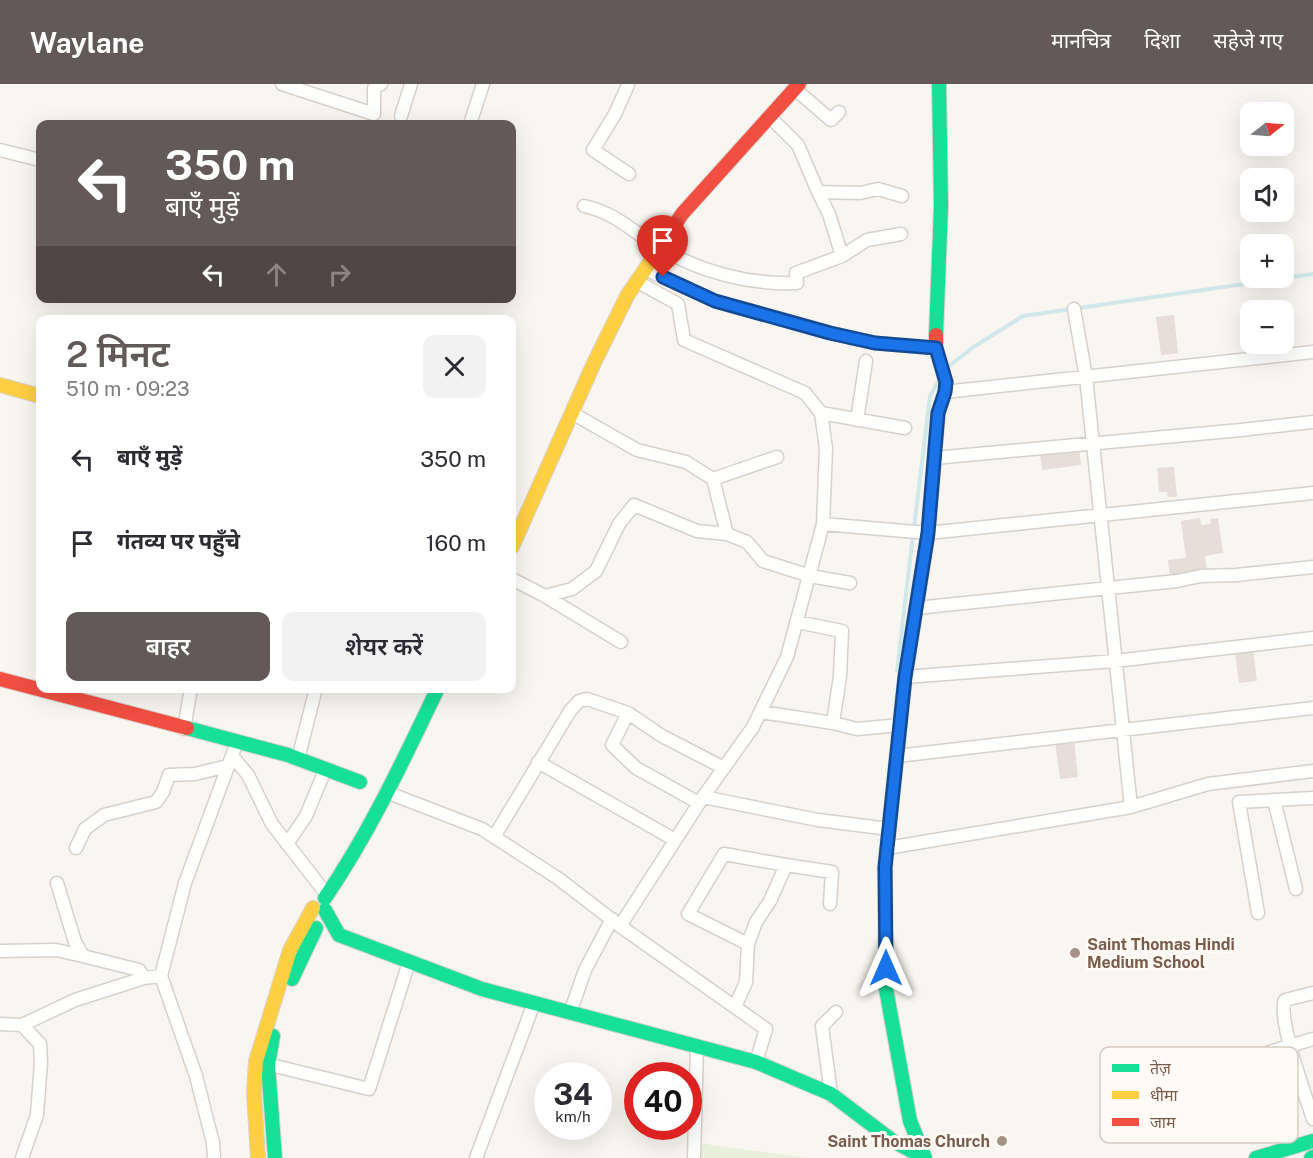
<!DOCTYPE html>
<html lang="hi">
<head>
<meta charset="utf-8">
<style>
  :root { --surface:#fff; --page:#f2f2f3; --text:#2b2b33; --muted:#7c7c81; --accent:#625958 }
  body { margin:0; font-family:"Public Sans","Noto Sans Devanagari",sans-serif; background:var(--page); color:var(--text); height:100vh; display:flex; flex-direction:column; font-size:22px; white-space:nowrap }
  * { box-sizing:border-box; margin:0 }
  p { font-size:20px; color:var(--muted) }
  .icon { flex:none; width:33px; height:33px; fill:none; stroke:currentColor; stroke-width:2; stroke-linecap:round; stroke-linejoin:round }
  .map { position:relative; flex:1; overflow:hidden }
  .drawer { position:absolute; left:36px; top:231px; width:480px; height:378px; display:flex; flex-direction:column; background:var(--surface); border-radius:12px; box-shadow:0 6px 24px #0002 }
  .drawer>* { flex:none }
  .banner { position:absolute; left:36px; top:36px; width:480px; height:183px; border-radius:12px; box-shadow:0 6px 24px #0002; background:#625958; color:#fff; overflow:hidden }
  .needle { width:39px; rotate:73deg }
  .controls { position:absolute; left:1240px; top:18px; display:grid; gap:12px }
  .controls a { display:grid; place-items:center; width:54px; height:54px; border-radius:12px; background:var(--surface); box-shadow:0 6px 24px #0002; font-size:30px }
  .speed { position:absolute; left:534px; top:978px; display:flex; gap:12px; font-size:30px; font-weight:700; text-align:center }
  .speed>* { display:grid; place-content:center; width:78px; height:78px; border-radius:50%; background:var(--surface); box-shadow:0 6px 24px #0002; line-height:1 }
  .speed small { font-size:15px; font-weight:400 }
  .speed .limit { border:9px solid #d22; background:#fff; color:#111 }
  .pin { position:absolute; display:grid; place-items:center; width:51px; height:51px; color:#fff; margin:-62px -26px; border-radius:50% 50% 50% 0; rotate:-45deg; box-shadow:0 0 6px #0007 }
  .pin .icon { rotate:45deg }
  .me { position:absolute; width:66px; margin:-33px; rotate:0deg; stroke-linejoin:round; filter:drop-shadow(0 0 4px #0008) }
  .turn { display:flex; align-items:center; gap:21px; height:126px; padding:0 30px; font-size:27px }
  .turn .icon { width:78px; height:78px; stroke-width:2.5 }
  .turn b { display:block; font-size:42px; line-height:51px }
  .lanes { display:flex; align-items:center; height:57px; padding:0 30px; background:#0003; justify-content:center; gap:30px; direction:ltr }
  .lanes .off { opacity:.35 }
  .round { display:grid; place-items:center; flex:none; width:63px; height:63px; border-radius:12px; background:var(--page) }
  .summary { display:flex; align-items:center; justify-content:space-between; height:102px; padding:0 30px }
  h1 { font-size:36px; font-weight:600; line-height:45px; color:var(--accent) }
  .button { display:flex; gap:12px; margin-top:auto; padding:12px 30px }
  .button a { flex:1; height:69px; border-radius:12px; background:var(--accent); color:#fff; font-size:24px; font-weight:600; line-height:69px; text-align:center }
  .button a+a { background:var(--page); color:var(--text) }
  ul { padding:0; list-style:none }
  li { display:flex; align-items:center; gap:18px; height:84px; padding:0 30px }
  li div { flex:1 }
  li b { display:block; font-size:22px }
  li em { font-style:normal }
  header { display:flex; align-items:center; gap:36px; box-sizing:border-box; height:84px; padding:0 30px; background:var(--accent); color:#fff }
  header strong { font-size:28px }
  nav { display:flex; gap:33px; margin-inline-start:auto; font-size:21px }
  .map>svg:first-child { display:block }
</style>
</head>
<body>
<header>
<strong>Waylane</strong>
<nav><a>मानचित्र</a><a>दिशा</a><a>सहेजे गए</a></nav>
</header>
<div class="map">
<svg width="1313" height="1074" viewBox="0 0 1313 1074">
  <rect width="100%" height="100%" fill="#f9f5f0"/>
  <path fill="#e7f0db" d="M698,1059l109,15h-109z"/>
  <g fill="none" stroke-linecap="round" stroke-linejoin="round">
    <path stroke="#d0e8ea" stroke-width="4" d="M948,283l24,-19 51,-32 290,-42
      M914,444l16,-132 9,-16
      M897,587l16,-136"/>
  </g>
  <path fill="#e6ded7" d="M1174,231l4,38 -17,2 -5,-38z
    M1079,364l2,17 -39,5 -2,-17z
    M1174,383l3,30h-9l-1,-5h-8l-2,-24z
    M1200,434l1,7 10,-1 -1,-5 8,-1 5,35 -18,3 2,16 -37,5 -2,-17 18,-2 -5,-37z
    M1253,566l4,31 -18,2 -4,-31z
    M1074,656l4,37 -18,2 -5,-37z"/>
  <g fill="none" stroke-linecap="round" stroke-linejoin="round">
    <defs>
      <path id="street" d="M282,0l92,30v-26l7,-4
        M627,0l1,1 -13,29 -22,36 36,24
        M795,5l36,31 8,-8
        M401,32l10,-32
        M470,40l13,-40
        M0,66l40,10
        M818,108l42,1 18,-4 24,7
        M584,122c33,7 48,26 76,42 41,24 89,37 137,35l-1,-10 46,-17 -13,-42 -11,-22 -20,-47 -28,-28
        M842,172l25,-16 34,-6
        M645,185l70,32 115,32 45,10 61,5
        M636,197l42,23 6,36 121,53 16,20 5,35 -3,76 105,9 385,-40
        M1074,225l12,68 45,430
        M945,308l368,-40
        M572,329l65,37 49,12 27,17 14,55 20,8 16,19 47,15 40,7
        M821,329l84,15
        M857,336l9,-59
        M934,374l307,-28 72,-8
        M713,395l64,-22
        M512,495l33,17 27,-7 24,-18 23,-47 15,-19 63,26 30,3
        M545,512l76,46
        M916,524l261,-27 24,-5 35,-1 77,-8
        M905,593l210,-16 198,-23
        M761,628l72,11 7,-47 2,-45 -45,-9
        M628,629l-16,32 24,23 63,35
        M833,639l24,6 43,-4
        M184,645l7,-41
        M232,672l16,19 24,49 55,71
        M897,672l416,-48
        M298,675l18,-71
        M538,678l137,78
        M386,708l96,37 77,50 61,47 146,103 -10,33
        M703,713l115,23 71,9
        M1274,716l22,89
        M494,753l76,-126 9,-10 8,-2 41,14 34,23 62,32
        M287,760l19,-28 17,-41v-7
        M76,764l9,-19 19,-14 52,-13 7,-10 6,-17 26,-1 33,-8
        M887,764l244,-41 77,-23 105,-13
        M786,781l46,7 -2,32
        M57,799l18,59 8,14 56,14 5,8
        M1258,829l-19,-111 74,-4
        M620,842l83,-129 50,-70 34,-70 36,-133
        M0,867l56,-1 27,6
        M1313,909l-28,7c-8,19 21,97 28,119
        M735,923l11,-25 2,-38 8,-22 14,-21 16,-36 -62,-11 -36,60 60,30
        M570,929l15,-43 27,-51
        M0,940l22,1 53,-25 69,-22 17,-2
        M22,941l18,19 1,18 -4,53 -15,43
        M263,979l106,26 40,-127
        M1226,981l87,-26
        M831,1010l-9,-68 14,-14
        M214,1074l-1,-15 -17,-67 -35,-100 24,-93 52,-141
        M476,1074l58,-155
        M694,1074l3,-112"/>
      <path id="fast" d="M936,251l5,-129 -2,-122
        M920,499l-15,94 -20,190 1,122 24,132 15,37
        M187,644l101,27 72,27
        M325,814c45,-66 79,-139 113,-210
        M325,826l14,25 143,54 274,73 75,32 62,47 32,17
        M292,895l24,-51
        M273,952l-5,29 7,93
        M1256,1074l57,-17
        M1311,1074l2,-1"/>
      <path id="slow" d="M0,301l40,11
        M512,463l82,-184 33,-67 40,-59
        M258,1074l-4,-65 2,-32 34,-111 23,-42"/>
      <path id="jam" d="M667,153l15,-23 117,-130
        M920,499l8,-50 10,-120 7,-21 1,-10 -10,-34v-13
        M0,595l187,49"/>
    </defs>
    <use href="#street" stroke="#d7d1cb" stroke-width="15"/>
    <use href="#fast" stroke="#d9d2cb" stroke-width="16"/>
    <use href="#slow" stroke="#d9d2cb" stroke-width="16"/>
    <use href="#jam" stroke="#d9d2cb" stroke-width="16"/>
    <use href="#street" stroke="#fefefd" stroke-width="12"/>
    <use href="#fast" stroke="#16e098" stroke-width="14"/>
    <use href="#slow" stroke="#ffcf43" stroke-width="14"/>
    <use href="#jam" stroke="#f24e42" stroke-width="14"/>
  </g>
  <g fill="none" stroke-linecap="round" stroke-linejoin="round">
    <defs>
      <path id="route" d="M663,193l52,24 115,32 45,10 61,5 10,34 -1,10 -7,21 -10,120 -23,144 -20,190 1,101"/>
    </defs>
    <use href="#route" stroke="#114b97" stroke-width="15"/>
    <use href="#route" stroke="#1a73e8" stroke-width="10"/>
  </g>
  <g fill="#a69286" stroke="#fffaf3" stroke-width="2">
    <circle cx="1075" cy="869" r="6"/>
    <circle cx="1002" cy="1057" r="6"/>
  </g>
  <g text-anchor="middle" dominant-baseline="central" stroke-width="6" stroke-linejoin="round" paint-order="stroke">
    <g font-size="16" font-weight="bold" fill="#7a5c4d" stroke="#fffaf3" text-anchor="start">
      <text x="1087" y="860">Saint Thomas Hindi<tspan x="1087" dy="18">Medium School</tspan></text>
      <text x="990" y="1057" text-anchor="end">Saint Thomas Church</text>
    </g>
  </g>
  <rect x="1100" y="963" width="198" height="96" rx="9" fill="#fffaf3" stroke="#d7cbc1" stroke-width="1.5"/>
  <rect x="1112" y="980" width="27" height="8" fill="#16e098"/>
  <rect x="1112" y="1007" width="27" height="8" fill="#ffcf43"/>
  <rect x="1112" y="1034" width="27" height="8" fill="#f24e42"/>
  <g font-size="16" fill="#7a5c4d">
    <text x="1150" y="990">तेज़</text>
    <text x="1150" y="1017">धीमा</text>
    <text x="1150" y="1044">जाम</text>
  </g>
</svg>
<div class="controls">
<a><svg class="needle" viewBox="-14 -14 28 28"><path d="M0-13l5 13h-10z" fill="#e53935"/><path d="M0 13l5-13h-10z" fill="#7c7c81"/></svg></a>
<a><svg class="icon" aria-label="sound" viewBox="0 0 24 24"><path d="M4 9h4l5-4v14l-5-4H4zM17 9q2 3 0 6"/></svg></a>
<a>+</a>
<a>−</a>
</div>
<div class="speed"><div>34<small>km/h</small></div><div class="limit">40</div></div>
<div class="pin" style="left:663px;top:193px;background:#d93025"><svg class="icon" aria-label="arrive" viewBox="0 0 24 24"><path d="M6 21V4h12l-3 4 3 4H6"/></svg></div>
<svg class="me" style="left:886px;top:884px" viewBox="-20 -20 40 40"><path d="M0-17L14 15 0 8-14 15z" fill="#1a73e8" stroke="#fff" stroke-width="4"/></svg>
<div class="banner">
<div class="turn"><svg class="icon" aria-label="left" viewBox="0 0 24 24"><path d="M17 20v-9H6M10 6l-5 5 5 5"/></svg><div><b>350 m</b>बाएँ मुड़ें</div></div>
<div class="lanes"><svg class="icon" aria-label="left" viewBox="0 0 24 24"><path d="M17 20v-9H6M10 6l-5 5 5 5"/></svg><svg class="icon off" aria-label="ahead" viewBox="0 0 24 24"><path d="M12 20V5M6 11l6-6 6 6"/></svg><svg class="icon off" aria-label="right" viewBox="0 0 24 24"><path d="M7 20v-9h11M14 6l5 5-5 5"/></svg></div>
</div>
<section class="drawer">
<div class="summary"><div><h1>2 मिनट</h1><p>510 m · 09:23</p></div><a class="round"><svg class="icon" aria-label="close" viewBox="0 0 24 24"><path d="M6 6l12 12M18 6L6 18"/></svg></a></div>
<ul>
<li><svg class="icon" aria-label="left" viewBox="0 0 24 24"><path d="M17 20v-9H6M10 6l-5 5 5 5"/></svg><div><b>बाएँ मुड़ें</b></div><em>350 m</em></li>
<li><svg class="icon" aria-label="arrive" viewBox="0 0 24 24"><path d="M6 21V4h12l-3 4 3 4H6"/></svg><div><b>गंतव्य पर पहुँचे</b></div><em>160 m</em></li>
</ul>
<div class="button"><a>बाहर</a><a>शेयर करें</a></div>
</section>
</div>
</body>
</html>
